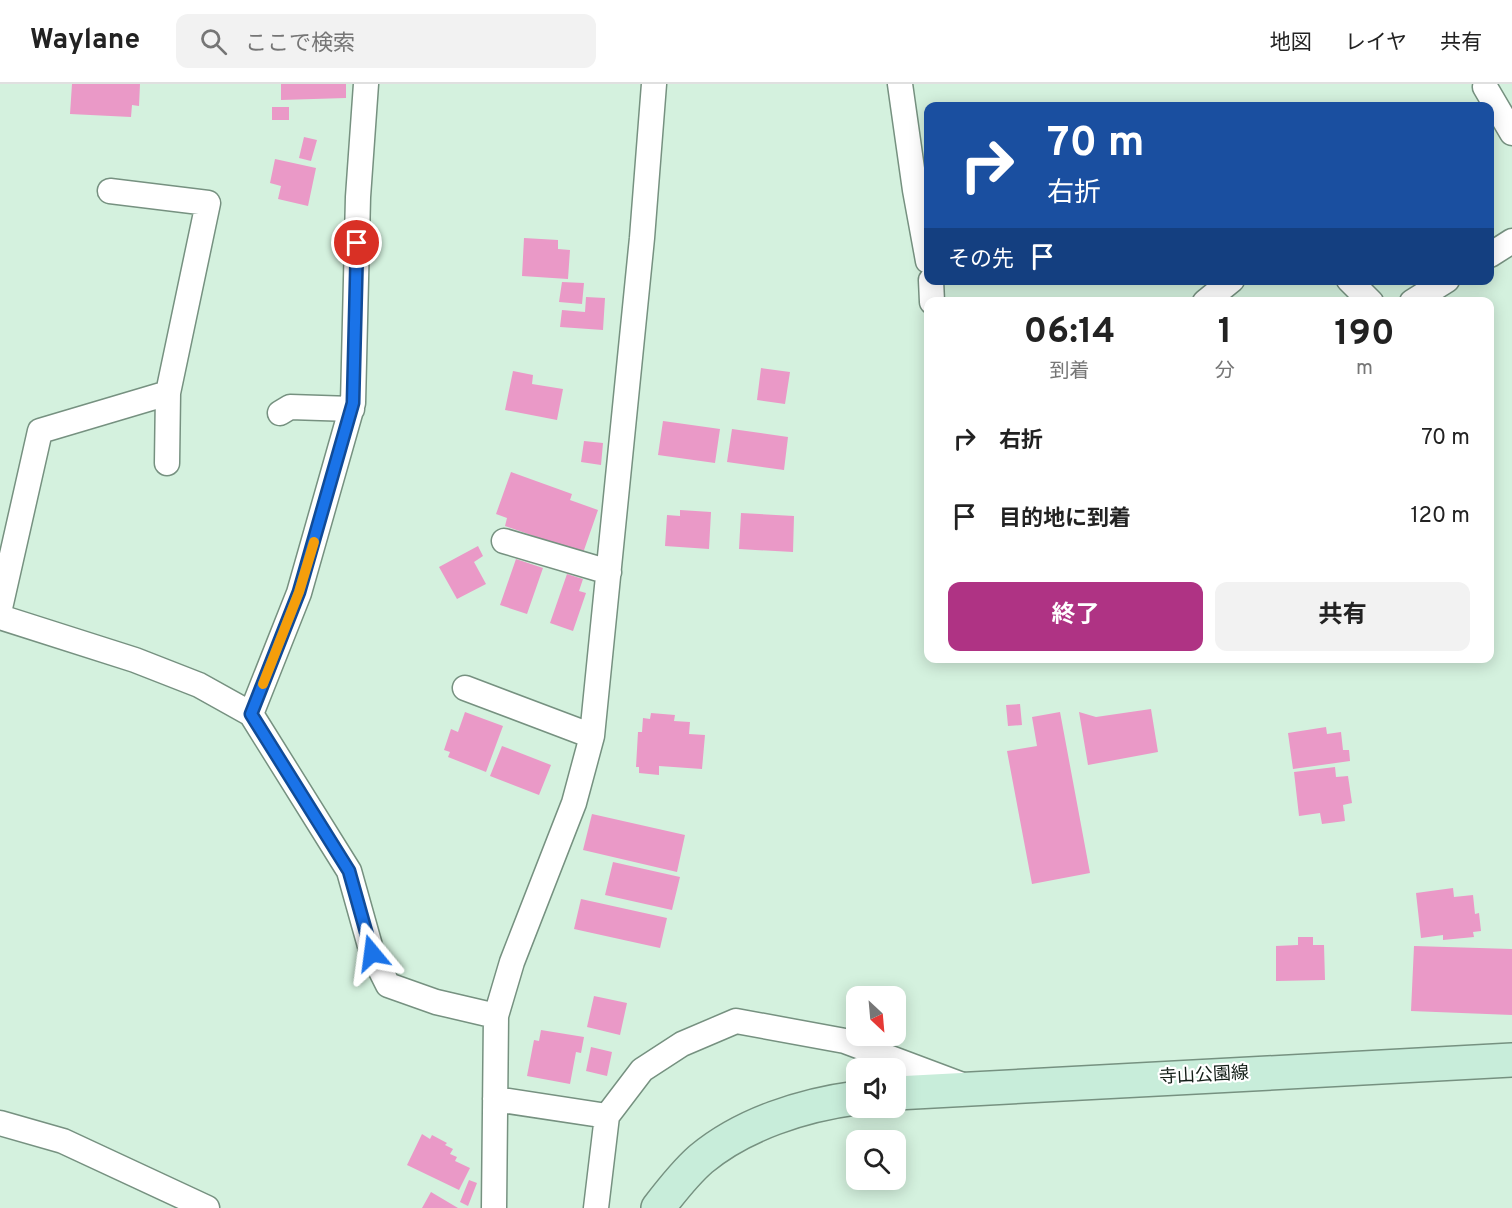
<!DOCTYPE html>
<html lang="ja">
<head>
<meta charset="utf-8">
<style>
  :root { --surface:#fff; --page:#f2f2f2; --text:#222; --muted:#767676; --line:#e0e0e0; --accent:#af3384 }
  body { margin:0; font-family:Overpass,"Noto Sans JP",sans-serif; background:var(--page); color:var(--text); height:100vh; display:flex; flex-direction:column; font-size:22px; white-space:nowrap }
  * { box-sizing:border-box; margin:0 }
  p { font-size:20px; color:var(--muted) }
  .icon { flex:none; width:33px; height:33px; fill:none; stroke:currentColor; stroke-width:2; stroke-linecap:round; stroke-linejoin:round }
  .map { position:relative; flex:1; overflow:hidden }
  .sheet { position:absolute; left:924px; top:213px; width:570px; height:366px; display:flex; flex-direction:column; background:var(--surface); border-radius:12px; box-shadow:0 3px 15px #0003 }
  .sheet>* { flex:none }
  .guide { position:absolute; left:924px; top:18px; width:570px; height:183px; border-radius:12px; box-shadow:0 3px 15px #0003; background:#1a4fa0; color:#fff; overflow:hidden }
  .needle { width:39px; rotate:154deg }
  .buttons { position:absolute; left:846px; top:902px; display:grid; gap:12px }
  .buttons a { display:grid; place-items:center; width:60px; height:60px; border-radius:12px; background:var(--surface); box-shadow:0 3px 15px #0003; font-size:30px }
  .pin { position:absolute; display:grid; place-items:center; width:51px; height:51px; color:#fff; margin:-26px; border:3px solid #fff; border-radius:50%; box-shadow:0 2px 6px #0007 }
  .me { position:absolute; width:66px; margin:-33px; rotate:344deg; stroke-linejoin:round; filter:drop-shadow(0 0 4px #0008) }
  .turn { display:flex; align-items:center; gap:21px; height:126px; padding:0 24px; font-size:27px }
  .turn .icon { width:78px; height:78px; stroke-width:2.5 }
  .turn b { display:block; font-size:42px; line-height:51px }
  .then { display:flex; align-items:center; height:57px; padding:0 24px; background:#0003; gap:12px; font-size:22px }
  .eta { display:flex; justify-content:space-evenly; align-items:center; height:102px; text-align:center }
  .eta b { font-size:36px; font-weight:700; line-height:42px }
  .button { display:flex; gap:12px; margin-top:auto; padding:12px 24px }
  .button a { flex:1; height:69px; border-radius:12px; background:var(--accent); color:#fff; font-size:24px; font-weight:700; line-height:69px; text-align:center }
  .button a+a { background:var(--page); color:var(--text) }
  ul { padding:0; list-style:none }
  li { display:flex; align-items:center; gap:18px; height:78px; padding:0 24px }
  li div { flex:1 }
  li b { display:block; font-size:22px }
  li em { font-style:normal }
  header { display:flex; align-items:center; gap:36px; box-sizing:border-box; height:84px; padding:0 30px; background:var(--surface); border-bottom:2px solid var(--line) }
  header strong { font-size:28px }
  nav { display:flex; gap:33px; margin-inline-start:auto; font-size:21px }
  .search { width:420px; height:54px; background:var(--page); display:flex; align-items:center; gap:15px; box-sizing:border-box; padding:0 21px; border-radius:12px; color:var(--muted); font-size:22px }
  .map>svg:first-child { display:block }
</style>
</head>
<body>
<header>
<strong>Waylane</strong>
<div class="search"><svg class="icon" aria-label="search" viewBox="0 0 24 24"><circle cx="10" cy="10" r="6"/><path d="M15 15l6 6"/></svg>ここで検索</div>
<nav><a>地図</a><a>レイヤ</a><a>共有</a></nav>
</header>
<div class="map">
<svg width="1512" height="1124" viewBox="0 0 1512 1124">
  <rect width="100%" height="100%" fill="#d4f1de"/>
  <path fill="#ea99c7" d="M72,0h68l-1,22 -7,-1 -1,12 -61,-3z
    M281,0h65v14l-65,2z
    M272,23h17v13h-17z
    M304,53l13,3 -6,21 -12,-3z
    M275,75l41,9 -8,38 -30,-7 3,-13 -11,-3z
    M524,154l34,2v9l12,1 -2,29 -46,-3z
    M562,198l22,1 -2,21 -23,-2z
    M586,213l19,1 -2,32 -43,-3 2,-17 23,2z
    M761,284l29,4 -5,32 -28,-4z
    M513,287l20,4 -1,9 31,5 -6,31 -52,-10z
    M663,337l57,8 -5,34 -57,-8z
    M732,345l56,8 -4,33 -57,-8z
    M584,357l19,2 -2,22 -20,-3z
    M511,388l61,22 -2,6 28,10 -15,43 -78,-27 2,-8 -11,-4z
    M680,426l31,2 -2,37 -44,-3 2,-31 13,1z
    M741,429l53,3 -1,36 -54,-3z
    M478,462l5,10 -9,6 12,22 -29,15 -18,-32z
    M516,475l27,9 -16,46 -27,-9z
    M567,490l16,5 -4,12 7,2 -13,38 -23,-8z
    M1020,620l2,21 -14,1 -2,-21z
    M1151,625l7,43 -70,13 -9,-53 17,5z
    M465,628l38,14 -17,46 -38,-15 2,-5 -6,-2 7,-21 7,3z
    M1060,628l30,161 -58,11 -25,-133 30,-5 -5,-29z
    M651,629l24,2 -1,6 16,1 -1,12 16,1 -3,34 -43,-3v9l-20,-2v-6h-3l2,-35h4l1,-14 7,1z
    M1326,643l1,7 14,-2 2,18h6l1,11 -57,8 -5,-36z
    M502,662l49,19 -12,30 -49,-19z
    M1335,683l1,10 12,-1 4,27 -9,2 2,16 -23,3 -2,-11 -21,3 -5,-44z
    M592,730l93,21 -8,37 -94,-22z
    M613,778l67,15 -8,33 -67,-15z
    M1453,804l1,9 19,-2 2,19 4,-1 2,18 -8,1 1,5 -31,3v-5l-22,3 -5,-45z
    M581,815l86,19 -7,30 -86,-19z
    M1298,853h15v8h11l1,35 -49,1v-35l22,-1z
    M1414,862l98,3v66l-101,-4z
    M594,912l33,7 -7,32 -33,-8z
    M541,946l43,7 -3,16 -5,-1 -6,32 -43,-8 7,-36 5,1z
    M591,963l21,5 -5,24 -21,-5z
    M422,1050l8,5 2,-4 15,8 -2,2 8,4 -3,5 7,3 -2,4 15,7 -11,22 -52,-25z
    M469,1096l8,3 -9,23 -8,-4z
    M431,1108l27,16h-36z"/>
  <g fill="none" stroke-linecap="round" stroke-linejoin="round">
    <defs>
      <path id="street" d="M900,0l15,106 13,71
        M1485,3l27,46
        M1490,171l22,-14
        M931,196l1,22
        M1349,196l22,22
        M1205,218l27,-22
        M1412,218l35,-22
        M280,329l10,-6 62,2
        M167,379l1,-70
        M504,457l105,31
        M0,524l40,-177 128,-38 40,-190 -98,-12
        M0,533l135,43 64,25 52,29 98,157 23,82 16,32 48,17 60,14
        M465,604l127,48
        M251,630l48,-121 54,-190 5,-206 8,-113
        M495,1015l112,17
        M0,1039l63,18 144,67
        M494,1124l2,-192 16,-54 62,-159 18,-67 50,-498 12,-154
        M596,1124l11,-92 35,-46 40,-26 54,-23 109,20 120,45"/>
      <path id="secondary" d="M896,1009l616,-33
        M658,1124c13,-17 27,-35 43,-49 42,-35 102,-54 155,-61"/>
    </defs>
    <use href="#street" stroke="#769180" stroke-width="27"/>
    <use href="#secondary" stroke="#769180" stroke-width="36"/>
    <use href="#street" stroke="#fff" stroke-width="24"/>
    <use href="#secondary" stroke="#c8edda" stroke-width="33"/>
  </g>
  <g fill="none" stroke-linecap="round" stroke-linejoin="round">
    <defs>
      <path id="route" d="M357,159l-4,160 -54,189 -48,122 98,157 23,82"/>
    </defs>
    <use href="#route" stroke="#114b97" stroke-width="15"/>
    <use href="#route" stroke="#1a73e8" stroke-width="10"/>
    <path stroke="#f59e0b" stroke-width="10" d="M263,600l36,-92 15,-50"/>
  </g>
  <g text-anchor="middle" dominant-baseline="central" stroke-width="4.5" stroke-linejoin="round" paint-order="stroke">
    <g font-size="18" fill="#131e17" stroke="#fff">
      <text transform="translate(1204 992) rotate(-3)">寺山公園線</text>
    </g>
  </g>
</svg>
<div class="buttons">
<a><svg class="needle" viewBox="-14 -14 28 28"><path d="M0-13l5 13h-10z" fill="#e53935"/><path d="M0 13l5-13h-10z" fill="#767676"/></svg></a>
<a><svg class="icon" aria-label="sound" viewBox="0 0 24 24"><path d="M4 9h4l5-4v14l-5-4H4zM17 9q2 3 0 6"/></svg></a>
<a><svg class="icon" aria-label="search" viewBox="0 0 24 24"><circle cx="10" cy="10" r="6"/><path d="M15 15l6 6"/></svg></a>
</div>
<div class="pin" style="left:357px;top:159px;background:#d93025"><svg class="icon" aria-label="arrive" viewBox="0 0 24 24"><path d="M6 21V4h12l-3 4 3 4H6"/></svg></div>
<svg class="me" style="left:372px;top:869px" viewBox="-20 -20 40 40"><path d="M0-17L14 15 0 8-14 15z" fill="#1a73e8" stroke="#fff" stroke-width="4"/></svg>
<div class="guide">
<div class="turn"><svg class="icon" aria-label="right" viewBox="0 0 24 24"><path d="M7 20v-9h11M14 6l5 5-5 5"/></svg><div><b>70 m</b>右折</div></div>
<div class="then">その先<svg class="icon" aria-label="arrive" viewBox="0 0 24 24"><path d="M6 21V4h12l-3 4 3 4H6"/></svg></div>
</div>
<section class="sheet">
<div class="eta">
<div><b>06:14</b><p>到着</p></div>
<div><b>1</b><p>分</p></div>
<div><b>190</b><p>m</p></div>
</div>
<ul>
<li><svg class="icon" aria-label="right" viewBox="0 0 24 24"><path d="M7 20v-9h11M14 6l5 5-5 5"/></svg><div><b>右折</b></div><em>70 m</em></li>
<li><svg class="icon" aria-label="arrive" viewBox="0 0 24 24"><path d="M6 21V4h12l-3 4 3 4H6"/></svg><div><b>目的地に到着</b></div><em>120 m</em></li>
</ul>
<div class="button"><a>終了</a><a>共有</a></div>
</section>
</div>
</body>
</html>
